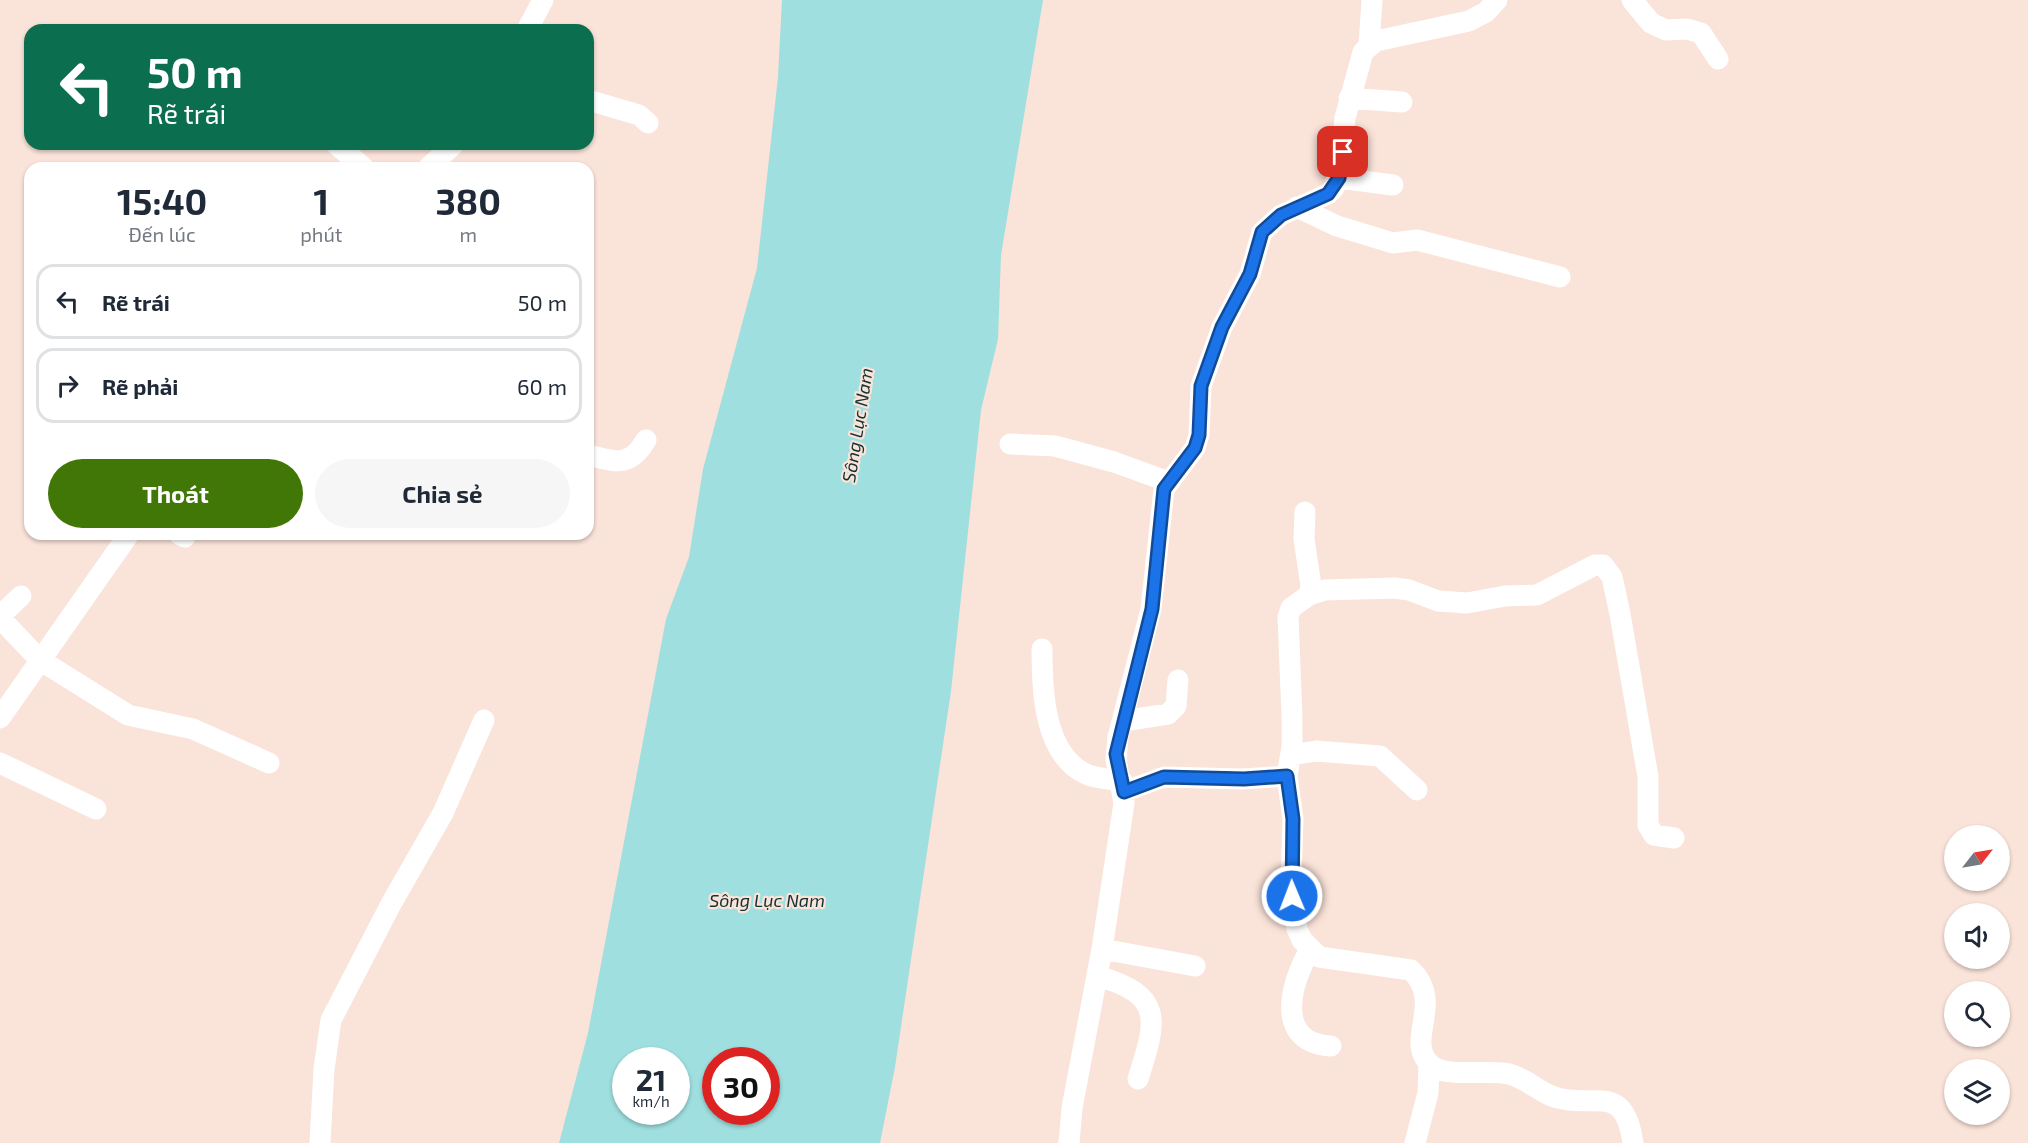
<!DOCTYPE html>
<html lang="vi">
<head>
<meta charset="utf-8">
<style>
  :root { --surface:#fff; --page:#f6f6f7; --text:#1f2937; --muted:#747a83; --line:#e0e1e3; --accent:#407707 }
  body { margin:0; font-family:"Exo 2",sans-serif; background:var(--page); color:var(--text); height:100vh; display:flex; flex-direction:column; font-size:22px; white-space:nowrap }
  * { box-sizing:border-box; margin:0 }
  p { font-size:20px; color:var(--muted) }
  .icon { flex:none; width:33px; height:33px; fill:none; stroke:currentColor; stroke-width:2; stroke-linecap:round; stroke-linejoin:round }
  .map { position:relative; flex:1; overflow:hidden }
  .sheet { position:absolute; left:24px; top:162px; width:570px; height:378px; display:flex; flex-direction:column; background:var(--surface); border-radius:18px; box-shadow:0 2px 4px #0004 }
  .sheet>* { flex:none }
  .hud { position:absolute; left:24px; top:24px; width:570px; height:126px; border-radius:18px; box-shadow:0 2px 4px #0004; background:#0b6e4f; color:#fff; overflow:hidden }
  .needle { width:39px; rotate:59deg }
  .fabs { position:absolute; left:1944px; top:825px; display:grid; gap:12px }
  .fabs a { display:grid; place-items:center; width:66px; height:66px; border-radius:50%; background:var(--surface); box-shadow:0 2px 4px #0004; font-size:30px }
  .speed { position:absolute; left:612px; top:1047px; display:flex; gap:12px; font-size:30px; font-weight:700; text-align:center }
  .speed>* { display:grid; place-content:center; width:78px; height:78px; border-radius:50%; background:var(--surface); box-shadow:0 2px 4px #0004; line-height:1 }
  .speed small { font-size:15px; font-weight:400 }
  .speed .limit { border:9px solid #d22; background:#fff; color:#111 }
  .pin { position:absolute; display:grid; place-items:center; width:51px; height:51px; color:#fff; margin:-26px; border-radius:12px; box-shadow:0 3px 9px #0006 }
  .me { position:absolute; width:66px; margin:-33px; rotate:359deg; stroke-linejoin:round; filter:drop-shadow(0 0 4px #0008) }
  .turn { display:flex; align-items:center; gap:21px; height:126px; padding:0 24px; font-size:27px }
  .turn .icon { width:78px; height:78px; stroke-width:2.5 }
  .turn b { display:block; font-size:42px; line-height:51px }
  .eta { display:flex; justify-content:space-evenly; align-items:center; height:102px; text-align:center }
  .eta b { font-size:36px; font-weight:700; line-height:42px }
  .primary-button { display:flex; gap:12px; margin-top:auto; padding:12px 24px }
  .primary-button a { flex:1; height:69px; border-radius:36px; background:var(--accent); color:#fff; font-size:24px; font-weight:700; line-height:69px; text-align:center }
  .primary-button a+a { background:var(--page); color:var(--text) }
  ul { padding:0; list-style:none }
  li { display:flex; align-items:center; gap:18px; height:75px; margin:0 12px 9px; padding:0 12px; border:3px solid var(--line); border-radius:18px }
  li div { flex:1 }
  li b { display:block; font-size:22px }
  li em { font-style:normal }
  .map>svg:first-child { display:block }
</style>
</head>
<body>
<div class="map">
<svg width="2028" height="1143" viewBox="0 0 2028 1143">
  <rect width="100%" height="100%" fill="#fae3d9"/>
  <path fill="#9fdfdf" fill-rule="evenodd" d="M782,0h261l-42,255 -3,84 -17,71 -30,281 -56,376 -15,76h-321l29,-110 78,-414 23,-62 14,-88 54,-201 21,-191zM626,1060h50v52h-50zM766,1060v52h-50v-52z"/>
  <g fill="none" stroke-linecap="round" stroke-linejoin="round">
    <path stroke="#fff" stroke-width="21" d="M1632,0l19,23 15,7 21,-1 14,4 17,26
      M527,30l16,-30
      M1369,46l3,-46
      M1349,98l53,4
      M588,100l51,15 9,8
      M336,144l28,24
      M428,168l26,-24
      M1339,178l54,7
      M1297,207l40,19 56,17 24,-3 143,37
      M1010,444l45,2 59,16 55,20
      M588,455c27,6 41,14 58,-15
      M1305,512l-1,27 7,47 -2,9
      M179,534l6,3
      M0,616l21,-20
      M0,618l40,42 88,55 65,14 76,34
      M1042,649c0,39 1,105 44,125 11,5 24,5 36,7
      M0,718l129,-184
      M1123,721l45,-7 8,-8 2,-26
      M1291,755l25,-4 64,5 37,34
      M0,763l96,46
      M1123,792l41,-15 79,2 44,-3
      M1102,949l93,17
      M1310,950c-20,33 -36,93 21,96
      M1097,976c69,19 59,46 41,103
      M320,1143l4,-74 7,-49 60,-116 52,-91 41,-93
      M1069,1143l3,-35 30,-159 22,-146 -8,-43 2,-23 33,-128 13,-120 31,-41 4,-13 2,-49 21,-59 28,-53 12,-42 19,-17 47,-21 6,-6 7,-24 4,-46 18,-66 13,-11 93,-20 17,-9 11,-12
      M1415,1143l13,-50 1,-30
      M1633,1143c-9,-63 -39,-33 -79,-46 -15,-5 -28,-19 -45,-23 -19,-5 -61,4 -77,-8 -30,-24 14,-62 -21,-96l-92,-13 -17,-17 -5,-11 -6,-47 2,-63 -6,-43 5,-29v-31l-4,-99 3,-9 7,-5 11,-8 16,-5 70,-2 14,2 29,11 29,2 38,-7 32,-1 58,-30h8l9,12 8,37 28,163v48l6,10 20,3"/>
  </g>
  <g fill="none" stroke-linecap="round" stroke-linejoin="round">
    <defs>
      <path id="route" d="M1292,896l1,-77 -6,-43 -43,3 -80,-2 -40,15 -8,-38 36,-145 12,-120 31,-41 4,-13 2,-49 21,-59 28,-53 12,-42 19,-17 47,-21 11,-16 4,-26"/>
    </defs>
    <use href="#route" stroke="#114b97" stroke-width="15"/>
    <use href="#route" stroke="#1a73e8" stroke-width="10"/>
  </g>
  <g text-anchor="middle" dominant-baseline="central" stroke-width="4.5" stroke-linejoin="round" paint-order="stroke">
    <g font-size="18" font-style="italic" fill="#123232" stroke="#fae3d9">
      <text transform="translate(857 425) rotate(-81)">Sông Lục Nam</text>
      <text x="767" y="900">Sông Lục Nam</text>
    </g>
  </g>
</svg>
<div class="fabs">
<a><svg class="needle" viewBox="-14 -14 28 28"><path d="M0-13l5 13h-10z" fill="#e53935"/><path d="M0 13l5-13h-10z" fill="#747a83"/></svg></a>
<a><svg class="icon" aria-label="sound" viewBox="0 0 24 24"><path d="M4 9h4l5-4v14l-5-4H4zM17 9q2 3 0 6"/></svg></a>
<a><svg class="icon" aria-label="search" viewBox="0 0 24 24"><circle cx="10" cy="10" r="6"/><path d="M15 15l6 6"/></svg></a>
<a><svg class="icon" aria-label="layers" viewBox="0 0 24 24"><path d="M12 4l9 5-9 5-9-5zM3 14l9 5 9-5"/></svg></a>
</div>
<div class="speed"><div>21<small>km/h</small></div><div class="limit">30</div></div>
<div class="pin" style="left:1343px;top:152px;background:#d93025"><svg class="icon" aria-label="arrive" viewBox="0 0 24 24"><path d="M6 21V4h12l-3 4 3 4H6"/></svg></div>
<svg class="me" style="left:1292px;top:896px" viewBox="-20 -20 40 40"><circle r="17" fill="#1a73e8" stroke="#fff" stroke-width="3"/><path d="M0-11L8 9 0 5-8 9z" fill="#fff"/></svg>
<div class="hud">
<div class="turn"><svg class="icon" aria-label="left" viewBox="0 0 24 24"><path d="M17 20v-9H6M10 6l-5 5 5 5"/></svg><div><b>50 m</b>Rẽ trái</div></div>
</div>
<section class="sheet">
<div class="eta">
<div><b>15:40</b><p>Đến lúc</p></div>
<div><b>1</b><p>phút</p></div>
<div><b>380</b><p>m</p></div>
</div>
<ul>
<li><svg class="icon" aria-label="left" viewBox="0 0 24 24"><path d="M17 20v-9H6M10 6l-5 5 5 5"/></svg><div><b>Rẽ trái</b></div><em>50 m</em></li>
<li><svg class="icon" aria-label="right" viewBox="0 0 24 24"><path d="M7 20v-9h11M14 6l5 5-5 5"/></svg><div><b>Rẽ phải</b></div><em>60 m</em></li>
</ul>
<div class="primary-button"><a>Thoát</a><a>Chia sẻ</a></div>
</section>
</div>
</body>
</html>
